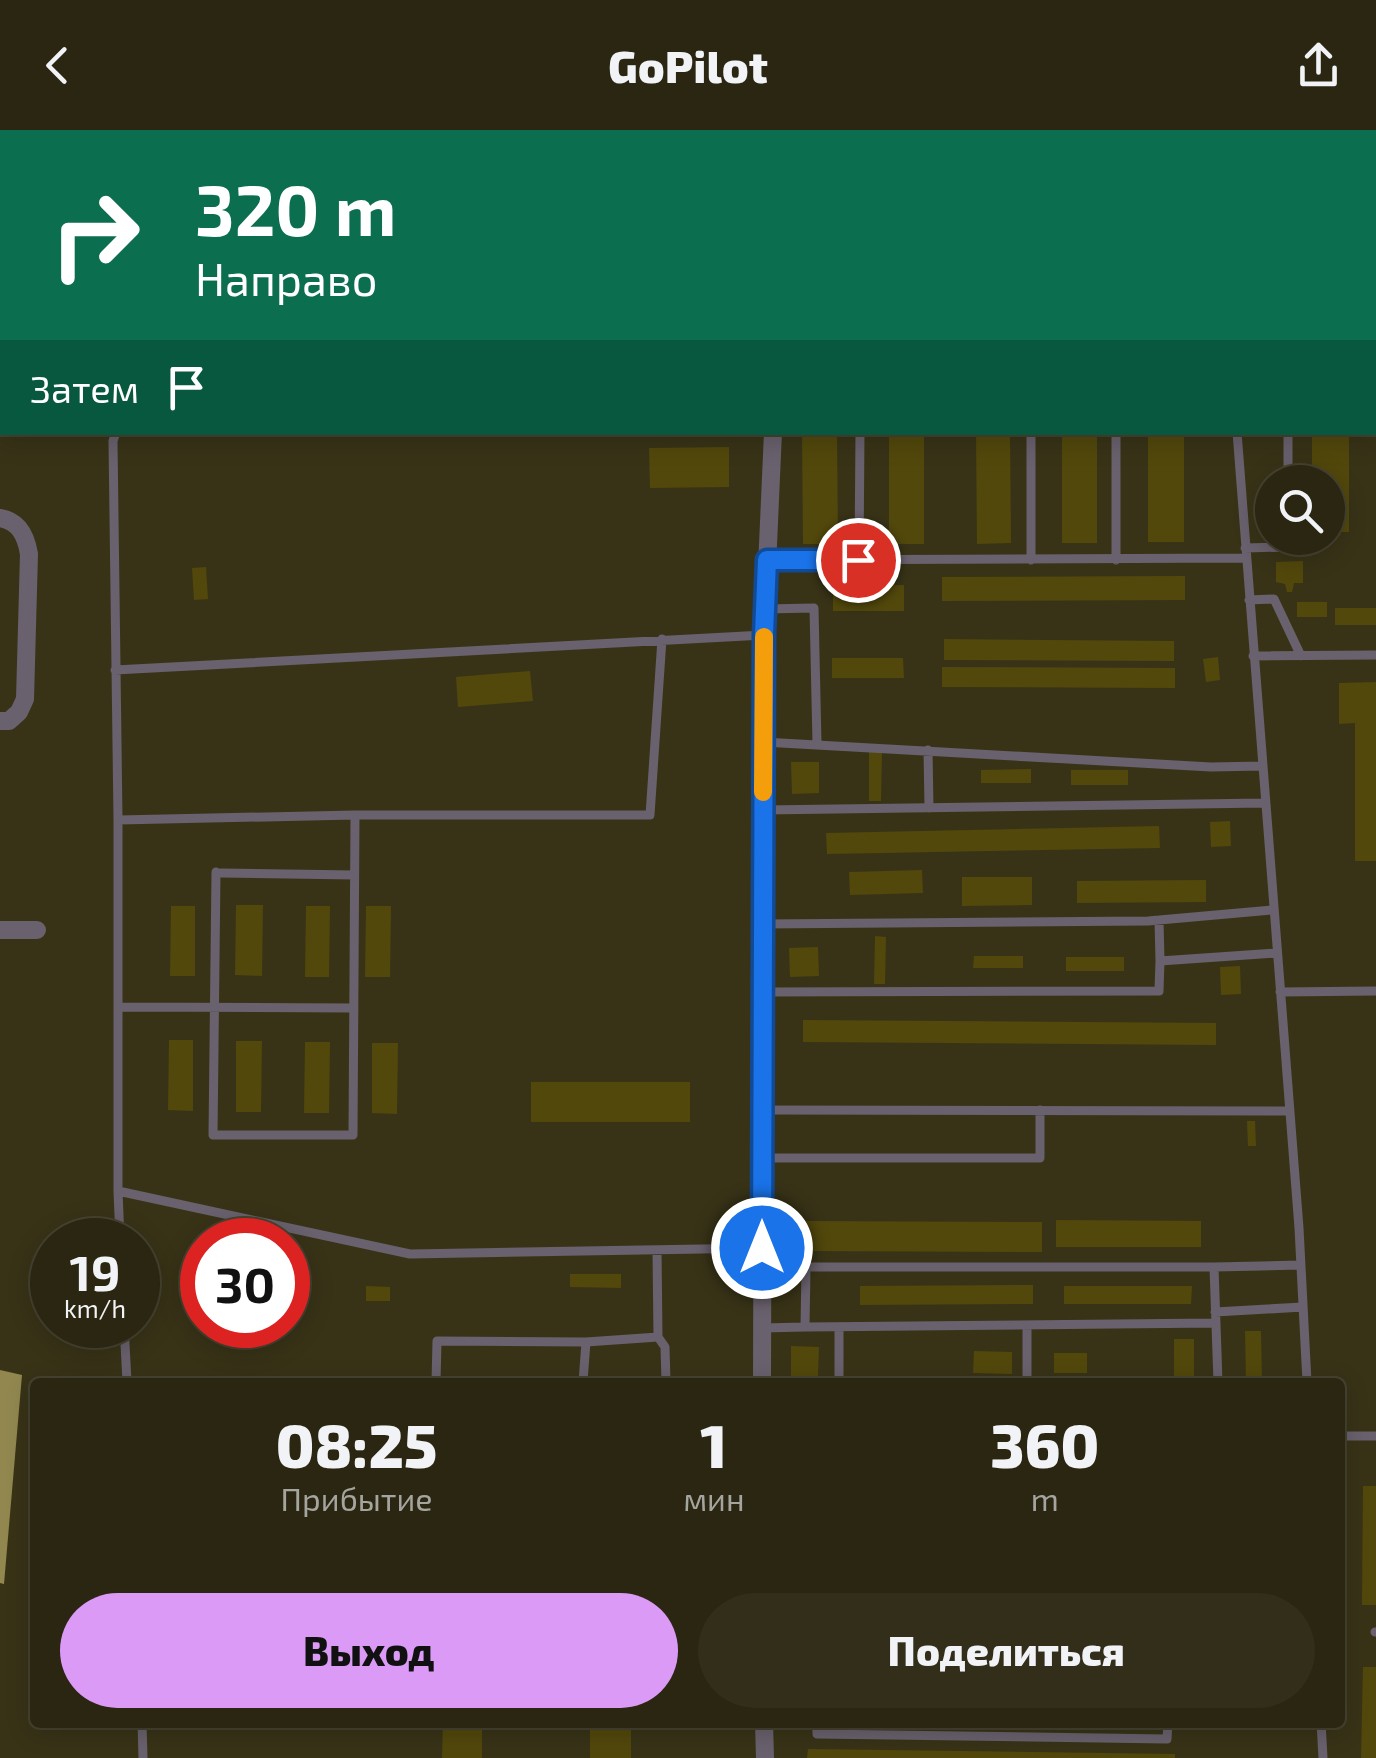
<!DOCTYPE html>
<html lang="ru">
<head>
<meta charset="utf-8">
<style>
  :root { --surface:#2a2611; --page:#322e1a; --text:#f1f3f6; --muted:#a5a59f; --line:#464331; --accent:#da9af6 }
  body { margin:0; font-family:"Exo 2",sans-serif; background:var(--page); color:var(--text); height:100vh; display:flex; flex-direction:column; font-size:38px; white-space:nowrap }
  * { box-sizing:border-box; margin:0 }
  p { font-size:32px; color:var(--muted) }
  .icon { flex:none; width:55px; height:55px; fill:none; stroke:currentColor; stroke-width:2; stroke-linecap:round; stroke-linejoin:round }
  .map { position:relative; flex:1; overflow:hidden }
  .side { position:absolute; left:30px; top:1248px; width:1315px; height:350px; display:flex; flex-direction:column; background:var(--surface); border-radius:10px; box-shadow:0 5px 25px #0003,0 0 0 2px var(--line) }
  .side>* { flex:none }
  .top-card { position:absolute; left:0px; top:0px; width:1378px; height:305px; box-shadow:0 5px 25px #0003,0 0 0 2px var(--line); background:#0b6e4f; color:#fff; overflow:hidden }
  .tools { position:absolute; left:1255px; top:335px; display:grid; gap:20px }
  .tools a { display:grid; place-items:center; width:90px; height:90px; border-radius:50%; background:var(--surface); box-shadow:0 5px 25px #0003,0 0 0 2px var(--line); font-size:50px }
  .speed { position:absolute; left:30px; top:1088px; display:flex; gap:20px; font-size:50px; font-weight:700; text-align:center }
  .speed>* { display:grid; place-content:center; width:130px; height:130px; border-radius:50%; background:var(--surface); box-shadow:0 5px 25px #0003,0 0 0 2px var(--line); line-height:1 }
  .speed small { font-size:25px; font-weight:400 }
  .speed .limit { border:15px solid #d22; background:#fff; color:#111 }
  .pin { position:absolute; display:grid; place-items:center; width:85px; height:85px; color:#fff; margin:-42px; border:5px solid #fff; border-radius:50%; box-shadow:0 2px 10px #0007 }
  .me { position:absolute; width:110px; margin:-55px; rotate:0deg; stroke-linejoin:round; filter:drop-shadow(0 0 8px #0008) }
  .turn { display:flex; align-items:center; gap:35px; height:210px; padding:0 30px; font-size:45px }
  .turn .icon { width:130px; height:130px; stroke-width:2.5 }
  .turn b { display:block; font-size:70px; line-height:85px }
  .then { display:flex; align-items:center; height:95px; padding:0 30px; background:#0003; gap:20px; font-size:38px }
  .eta { display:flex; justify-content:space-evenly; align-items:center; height:170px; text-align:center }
  .eta b { font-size:60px; font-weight:800; line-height:70px }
  .cta { display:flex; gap:20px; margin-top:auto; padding:20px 30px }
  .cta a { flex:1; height:115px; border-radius:60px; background:var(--accent); color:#111; font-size:40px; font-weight:800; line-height:115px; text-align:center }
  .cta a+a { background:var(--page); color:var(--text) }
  header { display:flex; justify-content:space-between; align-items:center; height:130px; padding:0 30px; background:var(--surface); font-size:45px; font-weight:800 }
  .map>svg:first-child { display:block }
</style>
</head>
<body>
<header><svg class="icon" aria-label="back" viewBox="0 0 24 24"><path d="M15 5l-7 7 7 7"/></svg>GoPilot<svg class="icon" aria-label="share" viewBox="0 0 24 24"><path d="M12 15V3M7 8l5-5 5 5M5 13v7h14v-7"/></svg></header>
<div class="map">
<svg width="1376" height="1628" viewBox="0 0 1376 1628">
  <rect width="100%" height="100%" fill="#383317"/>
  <path fill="#625d3c" d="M0,0h1366l-1,2h-1363v8h-2z"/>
  <path fill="#91874f" d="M0,1240l22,5 -18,209 -4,-1z"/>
  <path fill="#52480c" d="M802,302h35l1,112h-35z
    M889,302h35v112h-35z
    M976,302h34l1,111 -34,1z
    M1062,302h35v111h-35z
    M1148,302h36v110h-36z
    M1312,302h37v100h-9v4h-12v-54h-16z
    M729,317v40l-79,1 -1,-40z
    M1303,431v22h-9l-2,9h-5l-2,-8 -9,-2v-20z
    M206,437l2,32 -14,1 -2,-32z
    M1185,446v24l-243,1v-24z
    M904,455v26h-71v-25z
    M1297,472h30v15h-30z
    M1335,478h41v17h-41z
    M944,509l230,2v20l-230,-1z
    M1218,527l2,23 -14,2 -3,-23z
    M832,528h71l1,20h-72z
    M942,537l233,1v20l-233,-1z
    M530,541l3,30 -75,6 -2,-30z
    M1376,552v179h-21v-138l-16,1v-41z
    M869,622h13l-1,49h-12z
    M791,632h28v31l-27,1z
    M1031,639v14h-50v-13z
    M1071,640h57v15h-57z
    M1230,691l1,25 -20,1 -1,-25z
    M1159,696l1,22 -333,6 -1,-21z
    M922,740l1,23 -73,2 -1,-23z
    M962,747h70v28l-70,1z
    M1206,750v22l-129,1v-22z
    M236,775h27l-1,71 -27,-1z
    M171,776h24v70h-25z
    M306,776h24l-1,71h-24z
    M366,776h25l-1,71h-25z
    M875,806l11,1 -1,47h-11z
    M818,817l1,29 -29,1 -1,-29z
    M974,826h49v12h-50z
    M1066,827h58v14h-58z
    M1240,836l1,28 -20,1 -1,-28z
    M803,890l413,3v22l-413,-3z
    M169,910h24v71l-25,-1z
    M236,911h26l-1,71h-25z
    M305,912h25l-1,71h-25z
    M372,913h26l-1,71 -25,-1z
    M531,952h159v40h-159z
    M1247,991h8l1,25h-8z
    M1056,1090l145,1v26h-145z
    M803,1091l239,1v30l-239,-1z
    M570,1144h51v14l-51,-1z
    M1033,1155v19l-173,1v-19z
    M366,1156l24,1v14h-24z
    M1064,1156h128l-1,18h-127z
    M1245,1201h16l1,51h-16z
    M1174,1209h20v43h-20z
    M791,1216l28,1 -1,29h-27z
    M974,1221l38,1v22l-39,-1z
    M1054,1223h33v20h-33z
    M1363,1356h13v119h-14z
    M1363,1537h13v91h-15z
    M443,1592h39v36h-40z
    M590,1592h41v36h-41z
    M808,1619l367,5v4h-368z"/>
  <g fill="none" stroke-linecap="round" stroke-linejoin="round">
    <path stroke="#69616d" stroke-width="9" d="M1375,258h1
      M116,302l-3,9 5,379v371l2,49
      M1031,302v128
      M1116,302v128
      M1237,302l62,796 8,154
      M1288,302v50
      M1245,418l43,-1v-9
      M768,430l478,-2
      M859,430l1,-128
      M1249,470l25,-1 27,57
      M765,479l49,-1 3,136
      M1253,526l123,-1
      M115,540l649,-35
      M763,612l448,25 51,-1
      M928,620l1,58
      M763,680l502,-7
      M118,690l237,-5h295l12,-176
      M216,742l-3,263h140l2,-320
      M221,743l133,2
      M1159,790l1,41
      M763,794l385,-3 125,-11
      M764,862l395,-1 1,-30 117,-8
      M1280,862l96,-1
      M118,877l236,1
      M762,980l528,1
      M762,1028h278v-48
      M118,1061l292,63 352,-6
      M657,1120l1,87 7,10 1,35
      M1214,1137l4,115
      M1215,1182l88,-5
      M124,1195l3,57
      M805,1197l411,-4
      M762,1198l43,-1 1,-60h408l87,-2
      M436,1252l1,-41 149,1 72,-5
      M583,1252l3,-40
      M839,1252v-55
      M1027,1252v-57
      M1340,1306h36
      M1375,1502h1
      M142,1592l1,36
      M817,1592v12l350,5 1,-17
      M1321,1592l2,36"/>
    <path stroke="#69616d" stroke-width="18" d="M0,388c19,3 26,18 29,36l-4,145 -6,13 -10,9h-9
      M0,800h37
      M762,1252l2,-747 9,-203
      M764,1592l1,36"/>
    <path stroke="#877b8d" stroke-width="25" d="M0,123h2
      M1375,146h1"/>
  </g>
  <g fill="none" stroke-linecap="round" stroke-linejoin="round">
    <defs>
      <path id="route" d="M762,1118l2,-614 3,-74h91"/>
    </defs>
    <use href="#route" stroke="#114b97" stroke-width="25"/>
    <use href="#route" stroke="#1a73e8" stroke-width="18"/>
    <path stroke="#f59e0b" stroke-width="18" d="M763,662l1,-155"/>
  </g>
</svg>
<div class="tools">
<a><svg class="icon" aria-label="search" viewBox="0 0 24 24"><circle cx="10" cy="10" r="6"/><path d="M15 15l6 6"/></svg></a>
</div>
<div class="speed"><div>19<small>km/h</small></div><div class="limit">30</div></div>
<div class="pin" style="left:858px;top:430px;background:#d93025"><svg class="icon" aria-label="arrive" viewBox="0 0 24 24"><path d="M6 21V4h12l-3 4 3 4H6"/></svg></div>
<svg class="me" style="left:762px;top:1118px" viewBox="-20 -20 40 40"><circle r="17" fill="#1a73e8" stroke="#fff" stroke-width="3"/><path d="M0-11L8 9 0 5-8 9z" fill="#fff"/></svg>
<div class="top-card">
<div class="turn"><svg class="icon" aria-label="right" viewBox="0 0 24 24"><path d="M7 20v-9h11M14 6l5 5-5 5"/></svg><div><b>320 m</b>Направо</div></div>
<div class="then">Затем<svg class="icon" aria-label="arrive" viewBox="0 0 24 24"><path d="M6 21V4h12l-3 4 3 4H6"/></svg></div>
</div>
<section class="side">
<div class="eta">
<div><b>08:25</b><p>Прибытие</p></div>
<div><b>1</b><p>мин</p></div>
<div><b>360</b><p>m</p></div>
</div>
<div class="cta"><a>Выход</a><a>Поделиться</a></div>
</section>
</div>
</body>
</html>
